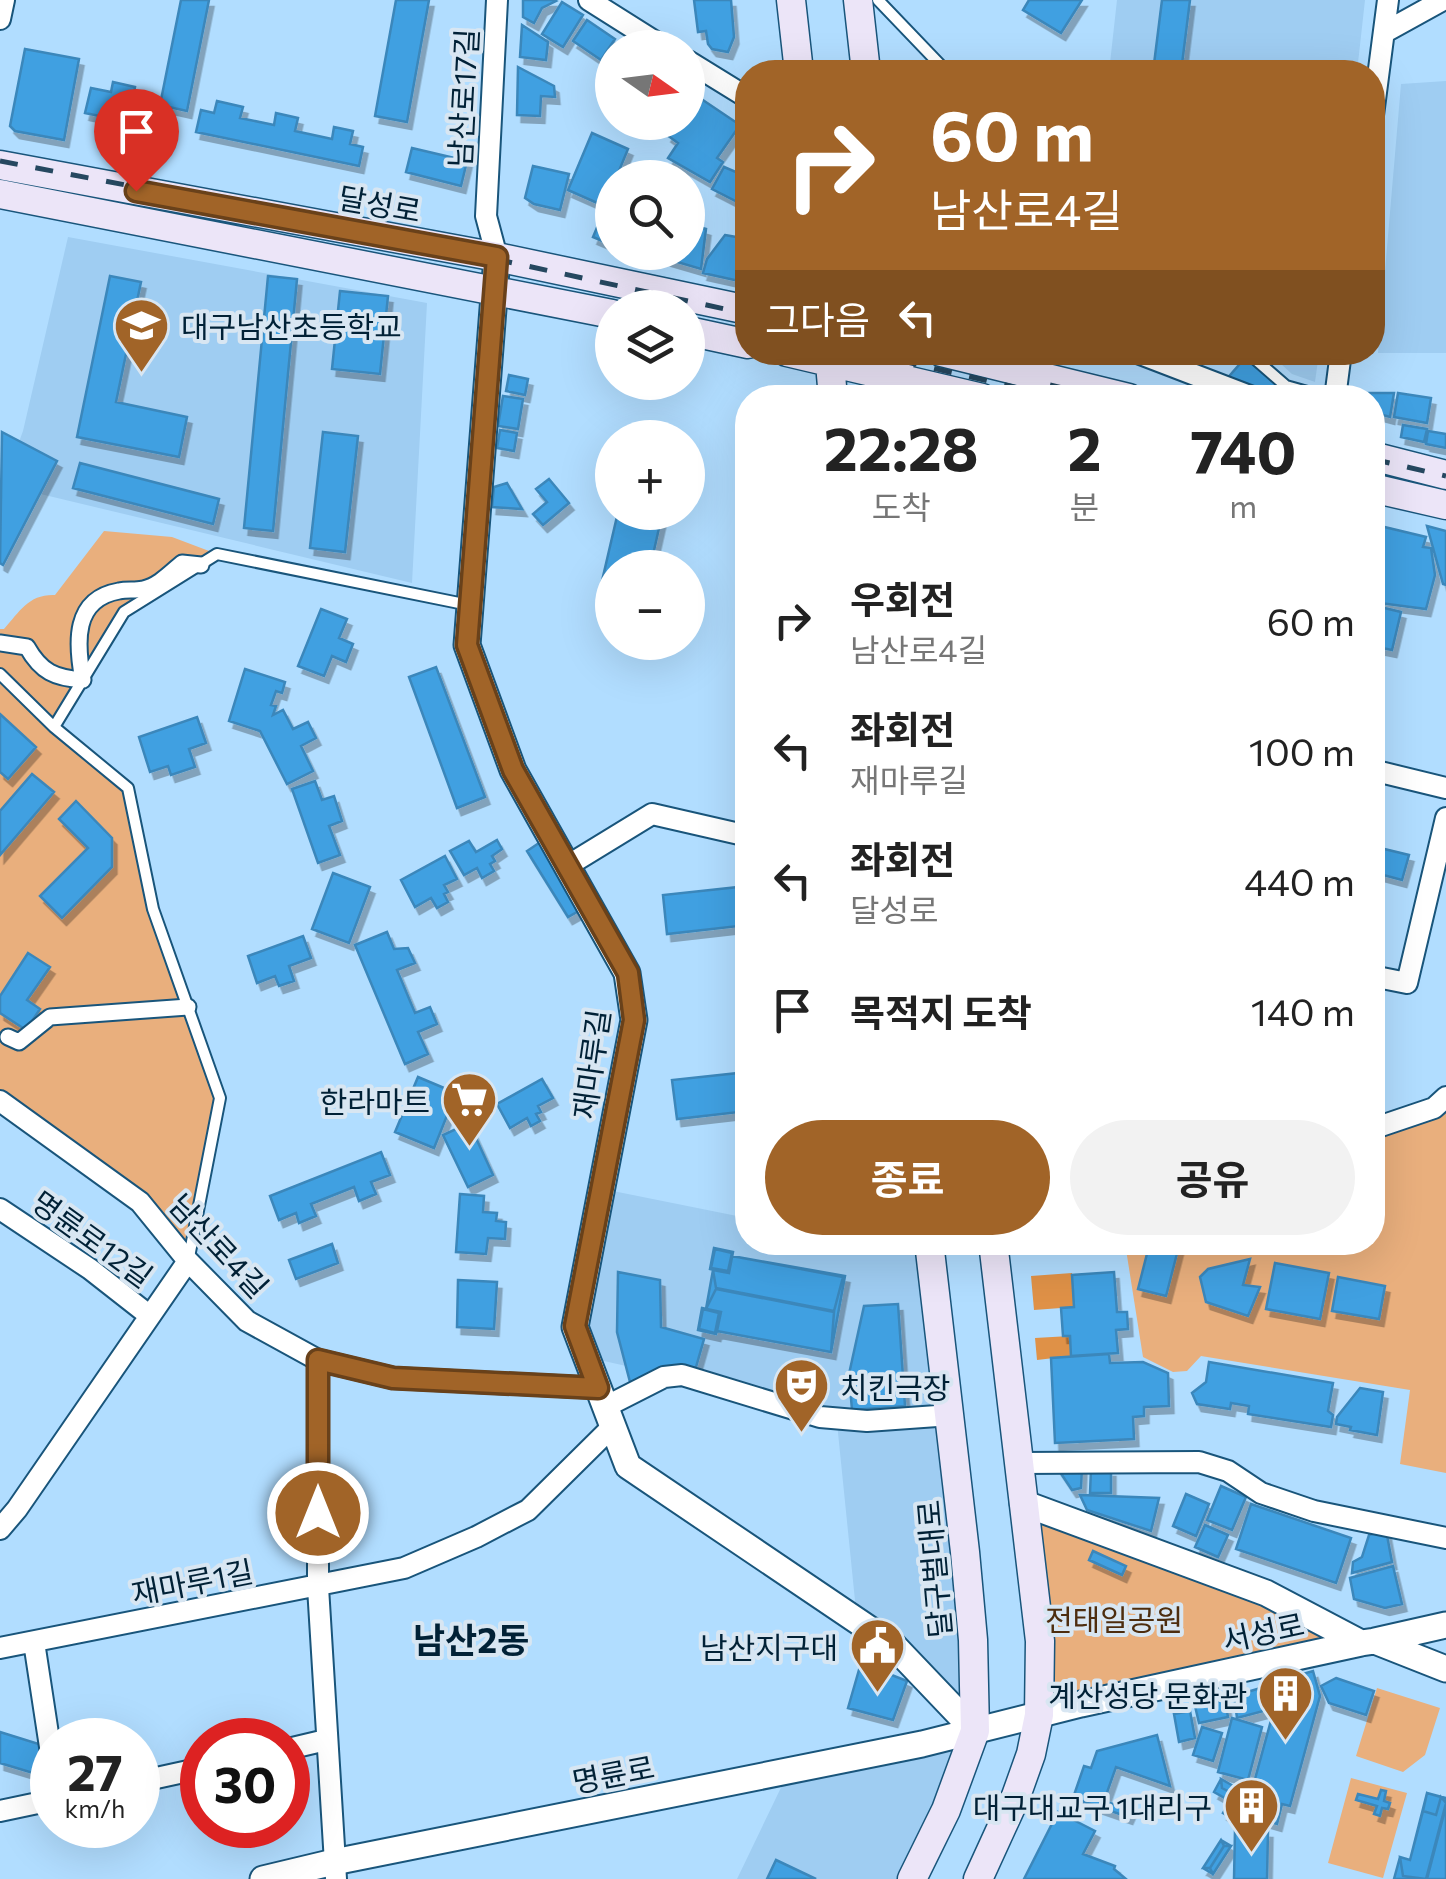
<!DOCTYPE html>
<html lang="ko">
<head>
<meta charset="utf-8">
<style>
  :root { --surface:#fff; --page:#f2f2f2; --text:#222; --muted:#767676; --accent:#a16428 }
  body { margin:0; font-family:Commissioner,"Noto Sans KR",sans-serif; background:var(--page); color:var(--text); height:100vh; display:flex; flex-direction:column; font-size:38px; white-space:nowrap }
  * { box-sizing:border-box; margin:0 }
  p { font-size:32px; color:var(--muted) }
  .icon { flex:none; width:55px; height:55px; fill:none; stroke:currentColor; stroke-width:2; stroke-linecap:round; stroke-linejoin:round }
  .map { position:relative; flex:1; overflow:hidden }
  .drawer { position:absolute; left:735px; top:385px; width:650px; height:870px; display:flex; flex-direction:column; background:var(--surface); border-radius:40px; box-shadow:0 10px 40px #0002 }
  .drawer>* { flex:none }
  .top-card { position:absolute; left:735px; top:60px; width:650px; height:305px; border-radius:40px; box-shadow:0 10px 40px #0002; background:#a16428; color:#fff; overflow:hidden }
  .needle { width:65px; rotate:104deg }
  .fabs { position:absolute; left:595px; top:30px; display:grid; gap:20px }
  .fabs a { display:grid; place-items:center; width:110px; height:110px; border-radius:50%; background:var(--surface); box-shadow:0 10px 40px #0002; font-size:50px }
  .speed { position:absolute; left:30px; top:1718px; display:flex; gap:20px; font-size:50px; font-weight:700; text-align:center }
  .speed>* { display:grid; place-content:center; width:130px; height:130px; border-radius:50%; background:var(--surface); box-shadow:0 10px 40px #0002; line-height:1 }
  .speed small { font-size:25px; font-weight:400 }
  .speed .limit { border:15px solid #d22; background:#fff; color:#111 }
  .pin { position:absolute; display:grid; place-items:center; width:85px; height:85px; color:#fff; margin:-102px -42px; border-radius:50% 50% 50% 0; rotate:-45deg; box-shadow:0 0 10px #0007 }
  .pin .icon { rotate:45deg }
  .me { position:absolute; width:110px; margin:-55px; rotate:0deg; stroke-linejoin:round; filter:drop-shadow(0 0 8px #0008) }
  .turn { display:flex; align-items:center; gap:35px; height:210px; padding:0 30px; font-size:45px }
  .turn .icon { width:130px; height:130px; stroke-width:2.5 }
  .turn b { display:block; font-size:70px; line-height:85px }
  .then { display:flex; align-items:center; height:95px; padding:0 30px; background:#0003; gap:20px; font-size:38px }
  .eta { display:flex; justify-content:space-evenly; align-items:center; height:170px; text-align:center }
  .eta b { font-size:60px; font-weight:700; line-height:70px }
  .primary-button { display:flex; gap:20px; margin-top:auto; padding:20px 30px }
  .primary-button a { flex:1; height:115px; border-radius:60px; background:var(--accent); color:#fff; font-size:40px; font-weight:700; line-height:115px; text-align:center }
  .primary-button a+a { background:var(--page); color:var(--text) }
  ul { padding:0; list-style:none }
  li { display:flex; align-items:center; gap:30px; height:130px; padding:0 30px }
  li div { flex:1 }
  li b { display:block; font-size:38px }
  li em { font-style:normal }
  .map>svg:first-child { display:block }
</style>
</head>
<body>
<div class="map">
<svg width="1446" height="1879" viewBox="0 0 1446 1879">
  <defs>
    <filter id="shadow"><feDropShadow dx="4.5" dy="7" stdDeviation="0" flood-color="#0004"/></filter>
  </defs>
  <rect width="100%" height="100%" fill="#b1ddff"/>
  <path fill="#9fcdf2" d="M1117,0h248l-8,72h-248z
    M1446,81v272h-68l23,-269z
    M68,237l359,66 -15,280 -409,-98 20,-54z
    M1269,353h50l-4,29 -23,-8z
    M603,1189l144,29 1,24 123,1 49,9 55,479 -62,148h-176l52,-108 185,-40 -117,-111 -21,-207 -250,-56 -11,-30z"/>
  <path fill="#e9af7d" d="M104,531l68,6 45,17 -93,59 -66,108 70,67 25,121 67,189 -32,163 -48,-59 -140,-101v-472h4c16,-18 25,-35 51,-34z
    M1446,1098v375l-46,-9 10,-74 -209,-34 -14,15 -14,1 -30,-15 -18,-114 247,-1 1,-113z
    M1023,1503l338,140 -322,72z
    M1377,1688l63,20 -15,47 -22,17 -47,-16z
    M1351,1778l56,15 -24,85 -55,-15z"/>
  <path fill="#df9147" d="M1072,1273l2,34 -40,3 -3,-34z
    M1070,1336l1,20 -34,4 -2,-22z"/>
  <path fill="#40a0e1" stroke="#3b87bb" stroke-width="2.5" filter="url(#shadow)" d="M181,0h28l-22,111 -27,-6z
    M396,0h33l-22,122 -32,-6z
    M523,0h31l2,1 -14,7 -8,15 -11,-6z
    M694,0h37l3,37 -6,15 -16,-3 -4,-5 -2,-13 -8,1z
    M1029,0h53l-21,33 -38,-23z
    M1162,0h28l-9,72h-28z
    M562,2l21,13 -20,32 -21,-13z
    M587,20l28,19 -14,21 -28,-19z
    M522,25l26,17 -2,18 -26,-3z
    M25,49l54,10 -15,81 -49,-9 -5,-5z
    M518,67l36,19 1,11 -14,-1 -1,20 -23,-1z
    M113,82l22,5 -2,12 15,3 -5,23 -58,-12 6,-25 20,4z
    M688,90l52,35 -23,33 6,4 -13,20 -42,-24 10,-15 -11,-8 8,-13h13z
    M217,101l26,6 -3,11 34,7 2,-12 22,5 -3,13 37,8 2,-12 19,4 -3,13 13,3 -4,19 -163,-34 5,-22 13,3z
    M592,133l36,16 -12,29h-4l-8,28 -36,-16z
    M412,148l55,13 -6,25 -55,-14z
    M533,166l36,8 -9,36 -26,-6 -9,-6z
    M724,167l24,10v33l-3,-4 -33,-17z
    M611,194l1,1v50l-19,-8z
    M688,224l18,5 -5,40 -34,-10 4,-7h17z
    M725,235l23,4v44l-45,-10 4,-14z
    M110,276l31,6 -25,120 71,15 -8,40 -102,-20z
    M268,276l29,3 -24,252 -29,-3z
    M340,291l48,5 -8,78 -48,-5z
    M1245,358l52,40h-26l-46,-17z
    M509,375l19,4 -3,16 -19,-4z
    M1365,393h29l-4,24 -18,-5v-14h-7z
    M1398,393l33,5 -4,25 -33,-6z
    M503,396l20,3 -5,30 -20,-3z
    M1403,425l24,4 -3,13 -23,-5z
    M500,430l17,3 -3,18 -17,-3z
    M1428,431l18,3v14l-20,-4z
    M2,432l55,29 -54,104 -3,-2z
    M323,432l35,4 -13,116 -35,-4z
    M80,463l139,36 -6,25 -140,-36z
    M549,479l20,24 -26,22 -10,-11 14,-12 -11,-13z
    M507,483l15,26 -30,-2 2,-20z
    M618,512l44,3 -12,53h-38v16l-10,-3z
    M1372,524l54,13 -3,10 8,1 4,27 -9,34 -54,-7z
    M1427,526l19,5v54l-3,-1z
    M1372,605l29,7 -9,38 -20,-4z
    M321,609l26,10 -8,19 14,6 -7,18 -14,-6 -8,20 -26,-10z
    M436,667l49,130 -28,11 -48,-131z
    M245,669l40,13 -3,11 -6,-2 -5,14 5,1 -3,9 10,-5 10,19 15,-7 8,16 -15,8 12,25 -26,13 -27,-53 -31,-10z
    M0,714l36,33 -28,32 -8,-7z
    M197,717l9,26 -17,6 6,18 -24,8 -3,-9 -18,6 -11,-35z
    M32,774l22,18 -54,63v-44z
    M315,781l7,19 12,-4 8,25 -13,5 11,29 -22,8 -26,-74z
    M76,801l36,37v29l-50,51 -22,-22 48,-48 -29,-29z
    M497,840l5,9 -10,7 3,5 -5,3 4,7 -12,7 -5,-10 -13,7 -14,-24 19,-10 7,11z
    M542,841l42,67 -16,9 -41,-66z
    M1372,846l37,9 -7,25 -30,-8z
    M445,856l12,23 -13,6 4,7 -4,2 4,8 -11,6 -6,-10 -16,9 -14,-27z
    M333,873l37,14 -21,56 -37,-14z
    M748,886v39l-81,9 -4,-39z
    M387,932l7,17 14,-1 7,15 -18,7 18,43 15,-6 7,17 -19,8 10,22 -23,10 -50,-119z
    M303,936l8,22 -22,8 5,15 -15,5 -4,-10 -18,7 -9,-27z
    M28,953l22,14 -23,33 13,9 -14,21 -26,-17v-17z
    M748,1072v39l-71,8 -5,-39z
    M418,1077l38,16 -22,55 -39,-16z
    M542,1079l11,19 -15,8 3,6 -5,2 4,7 -9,5 -4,-8 -17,10 -13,-24z
    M469,1123l24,52 -25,12 -25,-52z
    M381,1152l9,23 -19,7 5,12 -17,7 -5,-14 -43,17 5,12 -17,7 -3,-10 -17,7 -9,-24z
    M460,1194l24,2 -1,16 14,1 -1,8 10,1 -1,17 -17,-1 -2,16 -30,-2z
    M1150,1242h30l-14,54 -28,-7z
    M332,1244l6,19 -42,16 -7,-19z
    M714,1248l19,4 -4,21 -19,-4z
    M715,1249l17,4 -4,18 -17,-3z
    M732,1256l113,20 -14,76 -114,-21 4,-19 -15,-3 7,-39 16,3z
    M732,1256l111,21 -9,34 -118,-23 -3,-18 16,3z
    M1250,1259l-7,26 17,2 -12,29 -42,-14 -6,-25 8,-8z
    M1275,1263l54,10 -9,46 -54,-10z
    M618,1272l42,8 1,47 43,12 -8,28 -18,1 -48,14 -13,-50z
    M1114,1272l3,40h10l1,17 -12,1 2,23 -47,3 -1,-20h-7l-2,-28 13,-1 -2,-32z
    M1338,1277l47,9 -6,33 -47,-8z
    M458,1280l39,2 -3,47 -37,-2z
    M716,1289l118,23 -3,40 -114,-21 4,-19 -15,-3z
    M898,1304l7,102 -53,4 -3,-36 15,-68z
    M702,1308l19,4 -5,22 -18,-4z
    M703,1309l16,4 -4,20 -16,-4z
    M1109,1354l1,9 33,-1 25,11 1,33 -25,1v9l-11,1 1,22 -79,4 -4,-85z
    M1209,1362l124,21 -5,28 5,4 -2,12 -83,-13 1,-8 -18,-3 -1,6 -33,-5 -5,-11 14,-11z
    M1360,1388l23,4 -6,43 -27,-5 1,-3 -15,-3 1,-7z
    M1082,1467l-1,21 -9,2 -14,-21z
    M1091,1470h20v23h-21z
    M1221,1486l25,11 -14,33 -25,-10z
    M1186,1494l23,10 -13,32 -23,-10z
    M1080,1495l79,3 -8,33 -64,-21z
    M1251,1504l100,34 -15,45 -100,-34z
    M1205,1525l23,10 -10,22 -23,-10z
    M1386,1530l6,32 -40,11 1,-11 9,-5 7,-22z
    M1093,1551l33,15 -4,9 -33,-15z
    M1393,1566l9,38 -17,4 -31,-9 -4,-21z
    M861,1663l46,18 -14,39 -45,-12z
    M1313,1671l7,25 -30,110 -8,-2 -5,20 -28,-8 6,-25 -3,-1 30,-110z
    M1336,1678l38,13 -8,24 -37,-12 -8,-17z
    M1277,1683l-6,26 -34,9 -3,-22z
    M1225,1700l3,17 -29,6 -4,-17z
    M1190,1711l5,27 -16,4 -5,-28z
    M1232,1718l30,9 -14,53 -30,-8z
    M1202,1727l20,6 -9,28 -20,-6z
    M0,1732l42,13 -9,28 -33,-10z
    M1157,1735l13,51 -54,-19 -12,34 27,9 -3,7 -55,-19 11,-32 7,2 6,-17z
    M1221,1779l30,17 -14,25 -14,-8 7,-12 -16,-9z
    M1221,1779l30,17 -10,2 -19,-10z
    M1381,1790l5,1 -2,10 6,2 -2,6 -6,-1 -2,8 -6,-2 3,-8 -21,-6 2,-6 20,5z
    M1427,1793l19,5v81h-52l6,-22 10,3z
    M1427,1793l14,4 -5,18 -13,-4z
    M1251,1796l-14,25 -4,-7 8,-16z
    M1441,1797l5,6 -20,76 -23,-3 -3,-19 10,3 13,-49 13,4z
    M1446,1806v73h-19z
    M1058,1812l37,19 -12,23 32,12 -1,3 12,10h-102z
    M1235,1830l33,1 -1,48h-33z
    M1221,1840l10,6 -18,28 -10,-6z
    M1221,1840l3,6 -14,22h-7z
    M1224,1846h7l-18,28 -3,-6z
    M776,1860l40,19h-49z"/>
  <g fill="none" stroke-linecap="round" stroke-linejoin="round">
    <defs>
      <path id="service" d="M878,0l69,72
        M1247,352l39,34 43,12
        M0,674l54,53
        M189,1257l31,-159 -67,-189 -25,-121 -74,-61 70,-115 93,-58 252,51"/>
      <path id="pedestrian" d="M0,643l27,4c14,25 28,31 56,33 -7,-37 -10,-81 36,-89 8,-2 16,0 24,-2 15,-3 27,-16 39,-26l19,2
        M8,1037l11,5 31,-25 138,-10"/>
      <path id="minor" d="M497,0l-11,216 11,41
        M589,0l76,48
        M0,19l4,-19
        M1385,32l58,-32
        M688,61l60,37
        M1372,123l16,-123
        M1135,352l120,46
        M1335,398l6,-46
        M1372,770l74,18
        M567,866l85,-52 96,22
        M1372,976l35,7 39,-165
        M0,1101l140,101 48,59 59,60 71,39 75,18 205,10
        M1372,1129l62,-21 12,-11
        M0,1209l90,60 60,47
        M318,1360v227l18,292
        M605,1407l59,-30 18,-2 138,42 47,4 84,-6
        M1020,1463l179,-1 29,9 33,22 53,18 132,27
        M0,1529l17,-20 171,-248
        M34,1642l18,118
        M0,1648l404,-80 72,-31 52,-27 85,-84
        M288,1749l38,-9
        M138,1782l64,-14
        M0,1811l52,-11"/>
      <path id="tertiary" d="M497,257l-30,388 46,125 114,203 7,47 -59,307 53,139 265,179 82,86
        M1023,1503l243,90 95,50
        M1375,1641l71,-16
        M263,1879l71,-17 588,-118 159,-40 280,-61 14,-2 71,28"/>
      <path id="secondary" d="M791,0l8,72
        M858,0l8,72
        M0,165l497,92 251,53
        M0,194l612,120
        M688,331l60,13
        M787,352l195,46
        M829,352l4,46
        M898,352l4,44
        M941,352l188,46
        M1372,456l74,19
        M1372,488l74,17
        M912,1879l34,-69 29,-79 -2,-91 -8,-88 -36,-310
        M978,1879l38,-83 15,-42 8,-39 1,-74 -47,-399"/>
    </defs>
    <use href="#service" stroke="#19557b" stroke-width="14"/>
    <use href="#pedestrian" stroke="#19557b" stroke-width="19"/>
    <use href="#minor" stroke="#19557b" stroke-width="24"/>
    <use href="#tertiary" stroke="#19557b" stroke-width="29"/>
    <use href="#secondary" stroke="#19557b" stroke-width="31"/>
    <use href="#service" stroke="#fff" stroke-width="10"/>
    <use href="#pedestrian" stroke="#fff" stroke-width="15"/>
    <use href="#minor" stroke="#fff" stroke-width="20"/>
    <use href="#tertiary" stroke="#fff" stroke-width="25"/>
    <use href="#secondary" stroke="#ece5f8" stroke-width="28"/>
    <path stroke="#264860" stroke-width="5" stroke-dasharray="18 18" stroke-linecap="butt" d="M0,161l366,70 382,83
      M864,352l197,46
      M1050,385l54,13
      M1372,459l74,17"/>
  </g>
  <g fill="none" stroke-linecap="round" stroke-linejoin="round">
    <defs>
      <path id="route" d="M136,191l361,66 -30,388 46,125 115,203 6,47 -59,306 23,62 -205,-10 -75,-18v153"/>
    </defs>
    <use href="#route" stroke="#69411a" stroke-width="25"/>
    <use href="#route" stroke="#a16428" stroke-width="18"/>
  </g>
  <defs>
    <symbol id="school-pin" viewBox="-11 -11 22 30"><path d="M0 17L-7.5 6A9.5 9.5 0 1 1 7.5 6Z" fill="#a16428" stroke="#d8e6f2"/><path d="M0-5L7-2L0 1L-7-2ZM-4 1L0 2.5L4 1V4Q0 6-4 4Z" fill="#fff"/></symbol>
    <symbol id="supermarket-pin" viewBox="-11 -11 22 30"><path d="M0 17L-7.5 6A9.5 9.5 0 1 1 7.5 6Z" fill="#a16428" stroke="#d8e6f2"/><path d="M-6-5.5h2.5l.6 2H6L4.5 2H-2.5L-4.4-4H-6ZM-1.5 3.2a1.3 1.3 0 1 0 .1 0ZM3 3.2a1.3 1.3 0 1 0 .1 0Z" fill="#fff"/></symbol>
    <symbol id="theatre-pin" viewBox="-11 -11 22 30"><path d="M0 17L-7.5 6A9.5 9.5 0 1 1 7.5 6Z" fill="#a16428" stroke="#d8e6f2"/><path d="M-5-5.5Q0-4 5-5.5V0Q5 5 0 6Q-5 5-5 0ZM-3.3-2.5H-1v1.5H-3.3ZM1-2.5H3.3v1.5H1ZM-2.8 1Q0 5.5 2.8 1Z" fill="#fff"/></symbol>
    <symbol id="civic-pin" viewBox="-11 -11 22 30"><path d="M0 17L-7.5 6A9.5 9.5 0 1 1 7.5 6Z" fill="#a16428" stroke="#d8e6f2"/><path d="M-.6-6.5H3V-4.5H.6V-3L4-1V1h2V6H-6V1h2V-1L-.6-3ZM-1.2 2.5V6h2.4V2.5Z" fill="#fff"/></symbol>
    <symbol id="building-pin" viewBox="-11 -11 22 30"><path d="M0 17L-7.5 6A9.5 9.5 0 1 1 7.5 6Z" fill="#a16428" stroke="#d8e6f2"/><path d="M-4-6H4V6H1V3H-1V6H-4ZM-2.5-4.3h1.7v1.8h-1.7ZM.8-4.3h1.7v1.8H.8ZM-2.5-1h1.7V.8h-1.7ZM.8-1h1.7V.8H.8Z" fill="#fff"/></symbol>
  </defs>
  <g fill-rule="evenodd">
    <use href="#school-pin" x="110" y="294" width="63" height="86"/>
    <use href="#supermarket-pin" x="438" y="1068" width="63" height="86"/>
    <use href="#theatre-pin" x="770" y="1354" width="63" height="86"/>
    <use href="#civic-pin" x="846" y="1614" width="63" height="86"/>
    <use href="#building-pin" x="1254" y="1662" width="63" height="86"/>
    <use href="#building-pin" x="1220" y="1774" width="63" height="86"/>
  </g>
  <g text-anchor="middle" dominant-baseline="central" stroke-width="8" stroke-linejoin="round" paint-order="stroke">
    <g font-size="30" fill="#012136" stroke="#d8e6f2">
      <text transform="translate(462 98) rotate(-87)">남산로17길</text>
      <text transform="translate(380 203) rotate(10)">달성로</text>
      <text transform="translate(590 1064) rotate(-82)">재마루길</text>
      <text transform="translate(93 1238) rotate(36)">명륜로12길</text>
      <text transform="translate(220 1245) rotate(47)">남산로4길</text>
      <text transform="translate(933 1569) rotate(-95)">달구벌대로</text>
      <text transform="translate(192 1581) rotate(-11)">재마루1길</text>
      <text transform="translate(1263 1631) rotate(-12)">서성로</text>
      <text transform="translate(613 1773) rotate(-11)">명륜로</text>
    </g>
    <g font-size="30" fill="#012136" stroke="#d8e6f2" text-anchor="end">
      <text x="181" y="325" text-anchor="start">대구남산초등학교</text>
      <text x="430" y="1100">한라마트</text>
      <text x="840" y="1386" text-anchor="start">치킨극장</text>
      <text x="838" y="1646">남산지구대</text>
      <text x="1247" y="1694">계산성당 문화관</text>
      <text x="1212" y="1806">대구대교구 1대리구</text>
    </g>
    <g font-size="30" fill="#4d2d0e" stroke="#d8e6f2">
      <text x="1114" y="1618">전태일공원</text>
    </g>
    <g font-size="35" font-weight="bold" fill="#012136" stroke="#d8e6f2">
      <text x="471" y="1638">남산2동</text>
    </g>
  </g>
</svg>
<div class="fabs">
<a><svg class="needle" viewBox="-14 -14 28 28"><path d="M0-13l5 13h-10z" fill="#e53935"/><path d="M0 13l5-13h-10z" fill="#767676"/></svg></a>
<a><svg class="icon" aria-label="search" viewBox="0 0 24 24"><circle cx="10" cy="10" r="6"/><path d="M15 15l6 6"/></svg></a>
<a><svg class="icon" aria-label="layers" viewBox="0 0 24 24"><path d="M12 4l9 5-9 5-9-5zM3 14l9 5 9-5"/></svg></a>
<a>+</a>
<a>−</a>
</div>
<div class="speed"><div>27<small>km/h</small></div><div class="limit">30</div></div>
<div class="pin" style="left:136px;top:191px;background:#d93025"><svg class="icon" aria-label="arrive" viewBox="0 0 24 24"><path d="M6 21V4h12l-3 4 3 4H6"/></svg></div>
<svg class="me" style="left:318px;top:1513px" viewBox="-20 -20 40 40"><circle r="17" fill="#a16428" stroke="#fff" stroke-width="3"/><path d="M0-11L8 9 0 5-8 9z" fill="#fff"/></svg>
<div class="top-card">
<div class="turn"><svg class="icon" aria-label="right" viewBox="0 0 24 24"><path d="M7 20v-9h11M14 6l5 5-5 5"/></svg><div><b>60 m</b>남산로4길</div></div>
<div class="then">그다음<svg class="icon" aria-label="left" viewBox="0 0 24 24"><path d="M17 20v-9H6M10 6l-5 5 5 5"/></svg></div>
</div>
<section class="drawer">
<div class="eta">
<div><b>22:28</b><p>도착</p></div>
<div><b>2</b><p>분</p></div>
<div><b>740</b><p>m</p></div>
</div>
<ul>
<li><svg class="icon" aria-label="right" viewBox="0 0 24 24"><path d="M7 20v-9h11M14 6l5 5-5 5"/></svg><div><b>우회전</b><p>남산로4길</p></div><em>60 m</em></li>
<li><svg class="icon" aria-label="left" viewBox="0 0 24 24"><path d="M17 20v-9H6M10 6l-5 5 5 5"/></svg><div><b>좌회전</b><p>재마루길</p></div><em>100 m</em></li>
<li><svg class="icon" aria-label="left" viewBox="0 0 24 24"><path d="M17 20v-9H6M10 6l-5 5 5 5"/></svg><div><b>좌회전</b><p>달성로</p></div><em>440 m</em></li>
<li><svg class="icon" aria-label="arrive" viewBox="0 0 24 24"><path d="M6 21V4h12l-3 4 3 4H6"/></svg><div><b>목적지 도착</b></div><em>140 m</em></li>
</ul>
<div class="primary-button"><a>종료</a><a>공유</a></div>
</section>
</div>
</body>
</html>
